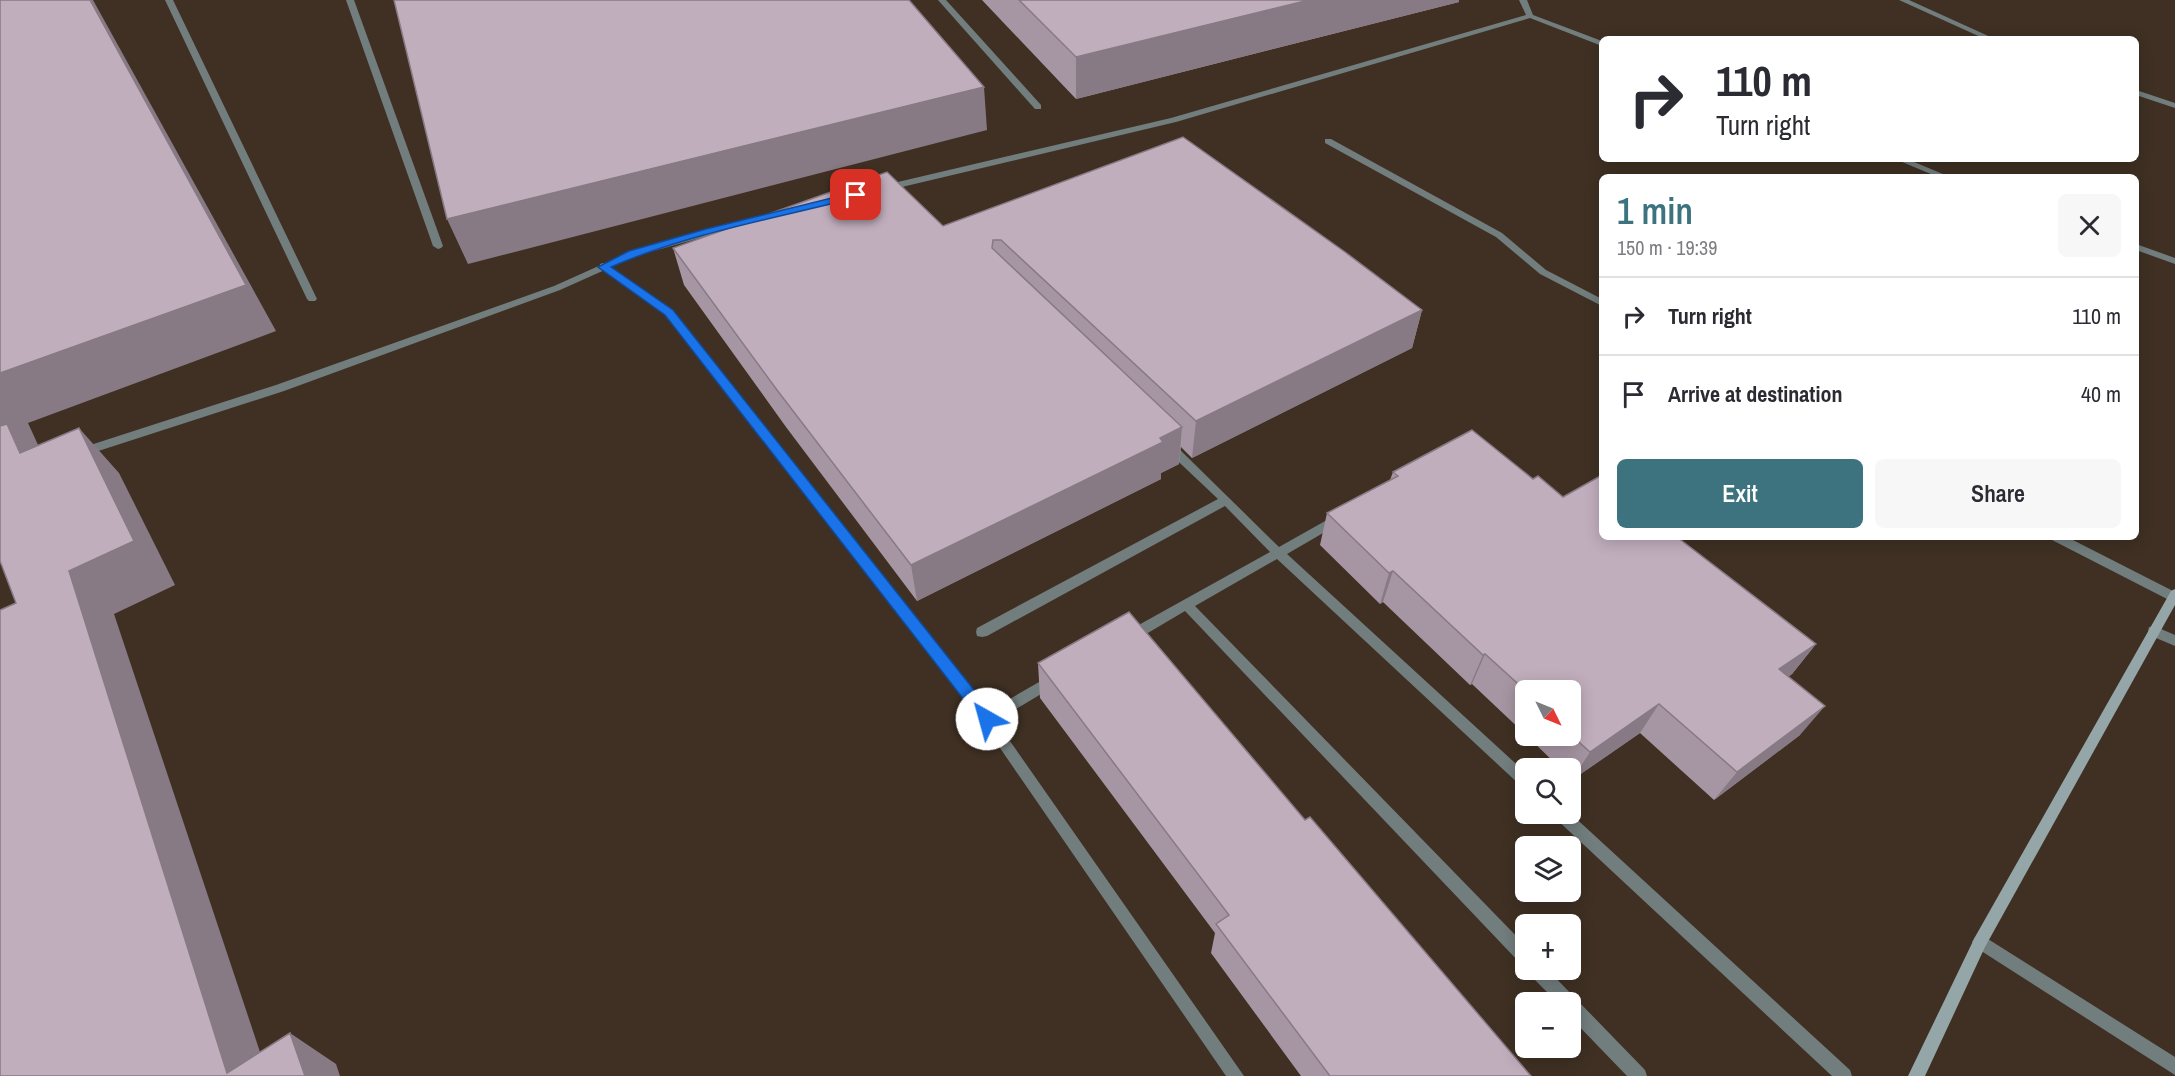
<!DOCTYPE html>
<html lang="en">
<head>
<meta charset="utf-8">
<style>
  :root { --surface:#fff; --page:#f7f7f7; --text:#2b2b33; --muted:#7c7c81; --line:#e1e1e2; --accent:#3d737f }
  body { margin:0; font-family:"Archivo Narrow",sans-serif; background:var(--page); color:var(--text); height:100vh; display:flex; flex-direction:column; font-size:22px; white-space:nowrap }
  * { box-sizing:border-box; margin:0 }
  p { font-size:20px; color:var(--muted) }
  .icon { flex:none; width:33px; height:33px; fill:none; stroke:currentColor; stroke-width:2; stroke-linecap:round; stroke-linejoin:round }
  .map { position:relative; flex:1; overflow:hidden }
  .details { position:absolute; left:1599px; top:174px; width:540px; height:366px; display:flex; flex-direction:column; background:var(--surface); border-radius:9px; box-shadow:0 3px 15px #0003 }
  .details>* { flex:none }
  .guide { position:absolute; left:1599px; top:36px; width:540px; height:126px; border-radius:9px; box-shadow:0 3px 15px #0003; background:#fff; color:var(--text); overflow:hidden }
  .needle { width:39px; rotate:133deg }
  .fabs { position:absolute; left:1515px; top:680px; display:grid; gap:12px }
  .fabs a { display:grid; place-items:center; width:66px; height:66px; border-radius:9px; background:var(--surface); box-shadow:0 3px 15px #0003; font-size:30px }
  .pin { position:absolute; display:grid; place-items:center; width:51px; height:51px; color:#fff; margin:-26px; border-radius:12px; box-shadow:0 3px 9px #0006 }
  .me { position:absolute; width:66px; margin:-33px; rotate:322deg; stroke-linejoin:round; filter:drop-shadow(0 0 4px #0008) }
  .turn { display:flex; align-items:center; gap:21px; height:126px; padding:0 18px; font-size:27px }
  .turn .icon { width:78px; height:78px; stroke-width:2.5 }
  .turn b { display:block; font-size:42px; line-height:51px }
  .round { display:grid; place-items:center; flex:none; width:63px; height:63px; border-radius:9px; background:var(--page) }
  .headline { display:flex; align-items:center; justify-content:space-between; height:102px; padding:0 18px }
  h1 { font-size:36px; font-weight:600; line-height:45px; color:var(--accent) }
  .action { display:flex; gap:12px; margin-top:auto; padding:12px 18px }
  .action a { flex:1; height:69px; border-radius:9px; background:var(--accent); color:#fff; font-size:24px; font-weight:600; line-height:69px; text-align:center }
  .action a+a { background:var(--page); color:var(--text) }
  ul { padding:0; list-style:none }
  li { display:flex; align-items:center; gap:18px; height:78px; padding:0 18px; border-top:2px solid var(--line) }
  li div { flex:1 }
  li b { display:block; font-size:22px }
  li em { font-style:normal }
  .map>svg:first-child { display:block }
</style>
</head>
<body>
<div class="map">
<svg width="2175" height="1076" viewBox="0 0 2175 1076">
  <rect width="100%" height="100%" fill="#3f3023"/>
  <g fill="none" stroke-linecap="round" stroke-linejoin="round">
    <path fill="#727d7e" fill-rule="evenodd" d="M165,0h8l144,299 -2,2h-6l-2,-2z
      M346,0h8l89,246 -2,2 -3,1 -5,-3z
      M938,0h8l95,105v4h-6z
      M1899,0h10l86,39h-10z
      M2136,90l39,13v5l-39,-13z
      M1325,139h6l171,94 44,37 56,29v7l-62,-32 -44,-37 -171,-94z
      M603,263l70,48 319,404 2,4 -2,4 -5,2 -5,-2 -317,-408 -65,-47v-4z
      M2050,537h17l108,55v9l-6,-1 -117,-60z"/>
    <path fill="#727d7e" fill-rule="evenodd" d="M1519,0h8l6,15 69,26v5l-72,-28 -354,104 -291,69 -4,-3 4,-3 286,-67 355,-103z
      M1895,159h12l43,18h-12z
      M757,216l3,1v4l-124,35 -76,34 -276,101 -198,64h-8l-2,-3 2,-3 198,-64 278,-99 76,-34z
      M2136,244l39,14v6l-39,-14z
      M1168,441l4,1 107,105 55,-31h8l2,3 -2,3 -55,32 239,219v15l-5,-2 -244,-227 -82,47 331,340v20l-6,-3 -335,-352 -49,29 -5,1 -5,-1 -1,-4 1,-4 144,-80 -45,-46 -238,130 -5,1 -5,-1 -1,-4 1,-4 241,-129 -54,-51 -2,-3 2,-3z
      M2154,626l21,9v11l-26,-11 -1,-4 1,-4z
      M1053,674l5,2 2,4 -2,4 -62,37 248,355h-18l-246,-357 2,-4z
      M1553,813h17l280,257 2,6h-20l-277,-258z
      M1980,934l195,123v18l-200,-128 -3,-5 3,-5z
      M1528,969h19l98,101 2,6h-20l-57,-59v-15h-13l-27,-27z"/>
    <path fill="#94a6a8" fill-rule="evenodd" d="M2175,589v16l-190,342 -60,129h-17l67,-139 196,-346z"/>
  </g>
  <path fill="#a696a3" d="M982,0h477v2l-383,97z
    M943,226l479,84 -10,38 -220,110 -11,-11 -2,17 -18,9v6l-244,122 -131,-174 -102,-142 -11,-37z
    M1393,472l209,65 214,107 -24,30 -4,3 12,58 -86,65 -74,-67 -68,47 -2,-2v-10h-10l-34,-33h44v-45h-44v45l-54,-51 -2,1 -87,-83 -3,2 -60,-59 7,-32 63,-33z
    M1038,663l267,157 226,256h-230l-90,-123 4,-20 -175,-235z"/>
  <path fill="#877a84" d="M90,0h3l183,331 -248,92 16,35 -44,15v-100z
    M1309,0h150v2l-383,97v-42z
    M984,87l3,43 -519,134 -21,-45z
    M1422,310l-10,38 -220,110 4,-37z
    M1182,427l-3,37 -18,9v6l-244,122 -6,-36z
    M79,428l40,45 56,112 -61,29 154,462 -41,-3 -158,-502z
    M1393,571l-10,31 -3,2 9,-31z
    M1816,644l-24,30 -36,25 23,-30z
    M1485,654l-13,30 -2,1 13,-30z
    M1659,704l-19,29 -68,47 18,-28z
    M1825,706l-25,29 -86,65 23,-28z
    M290,1033l46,31 4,12h-35z"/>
  <path fill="#c1aebd" stroke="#877a84" stroke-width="1.5" d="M0,0h90l156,285 -246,88z
    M394,0h515l75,87 -537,132z
    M1019,0h290l-233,57z
    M1183,137l162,115 77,58 -226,111 -195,-181h-8l-1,8 190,179 -22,11 3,4 -252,123 -134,-175 -104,-142 214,-76 56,54z
    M7,424l13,29 59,-25 55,113 -65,30 158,502 63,-40 15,43h-305v-466l16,-7 -16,-42v-135z
    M1472,430l61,49 5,-3 25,21 39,-22v62h75l139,107 -37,25 46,37 -88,66 -78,-68 -69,48 -20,-18v-44h-44v1l-41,-37 -2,1 -90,-84 -4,2 -62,-60 71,-37 -5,-4z
    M1129,612l176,208 5,-3 221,259h-201l-114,-152 13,-9 -191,-252z"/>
  <path fill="#1a73e8" stroke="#114b97" stroke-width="1.5" d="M856,192l3,1v4c-82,21 -170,36 -248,70l62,43 320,404 2,5 -2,4h-11l-317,-408 -67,-48 31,-16 77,-22z"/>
</svg>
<div class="fabs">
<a><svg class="needle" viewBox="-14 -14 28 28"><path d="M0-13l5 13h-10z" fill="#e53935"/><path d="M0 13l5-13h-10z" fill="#7c7c81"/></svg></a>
<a><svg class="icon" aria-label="search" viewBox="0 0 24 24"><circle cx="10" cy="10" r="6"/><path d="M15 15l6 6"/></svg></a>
<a><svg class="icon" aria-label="layers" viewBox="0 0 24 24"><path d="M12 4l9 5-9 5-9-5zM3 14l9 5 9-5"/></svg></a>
<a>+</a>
<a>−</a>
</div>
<div class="pin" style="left:856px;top:195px;background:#d93025"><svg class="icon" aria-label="arrive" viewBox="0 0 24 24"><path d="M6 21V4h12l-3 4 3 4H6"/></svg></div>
<svg class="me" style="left:987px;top:719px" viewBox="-20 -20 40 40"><circle r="19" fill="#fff"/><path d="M0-13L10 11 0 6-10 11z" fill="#1a73e8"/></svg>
<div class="guide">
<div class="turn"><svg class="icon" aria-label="right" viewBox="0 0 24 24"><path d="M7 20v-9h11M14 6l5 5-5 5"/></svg><div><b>110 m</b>Turn right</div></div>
</div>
<section class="details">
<div class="headline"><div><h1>1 min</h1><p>150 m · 19:39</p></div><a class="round"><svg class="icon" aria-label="close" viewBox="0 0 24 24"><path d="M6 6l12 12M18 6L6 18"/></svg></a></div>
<ul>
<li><svg class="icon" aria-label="right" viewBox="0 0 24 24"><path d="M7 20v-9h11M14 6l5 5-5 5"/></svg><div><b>Turn right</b></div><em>110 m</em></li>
<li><svg class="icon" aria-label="arrive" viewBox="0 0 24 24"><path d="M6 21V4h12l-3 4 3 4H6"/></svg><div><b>Arrive at destination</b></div><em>40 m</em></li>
</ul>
<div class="action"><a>Exit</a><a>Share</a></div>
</section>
</div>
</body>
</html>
